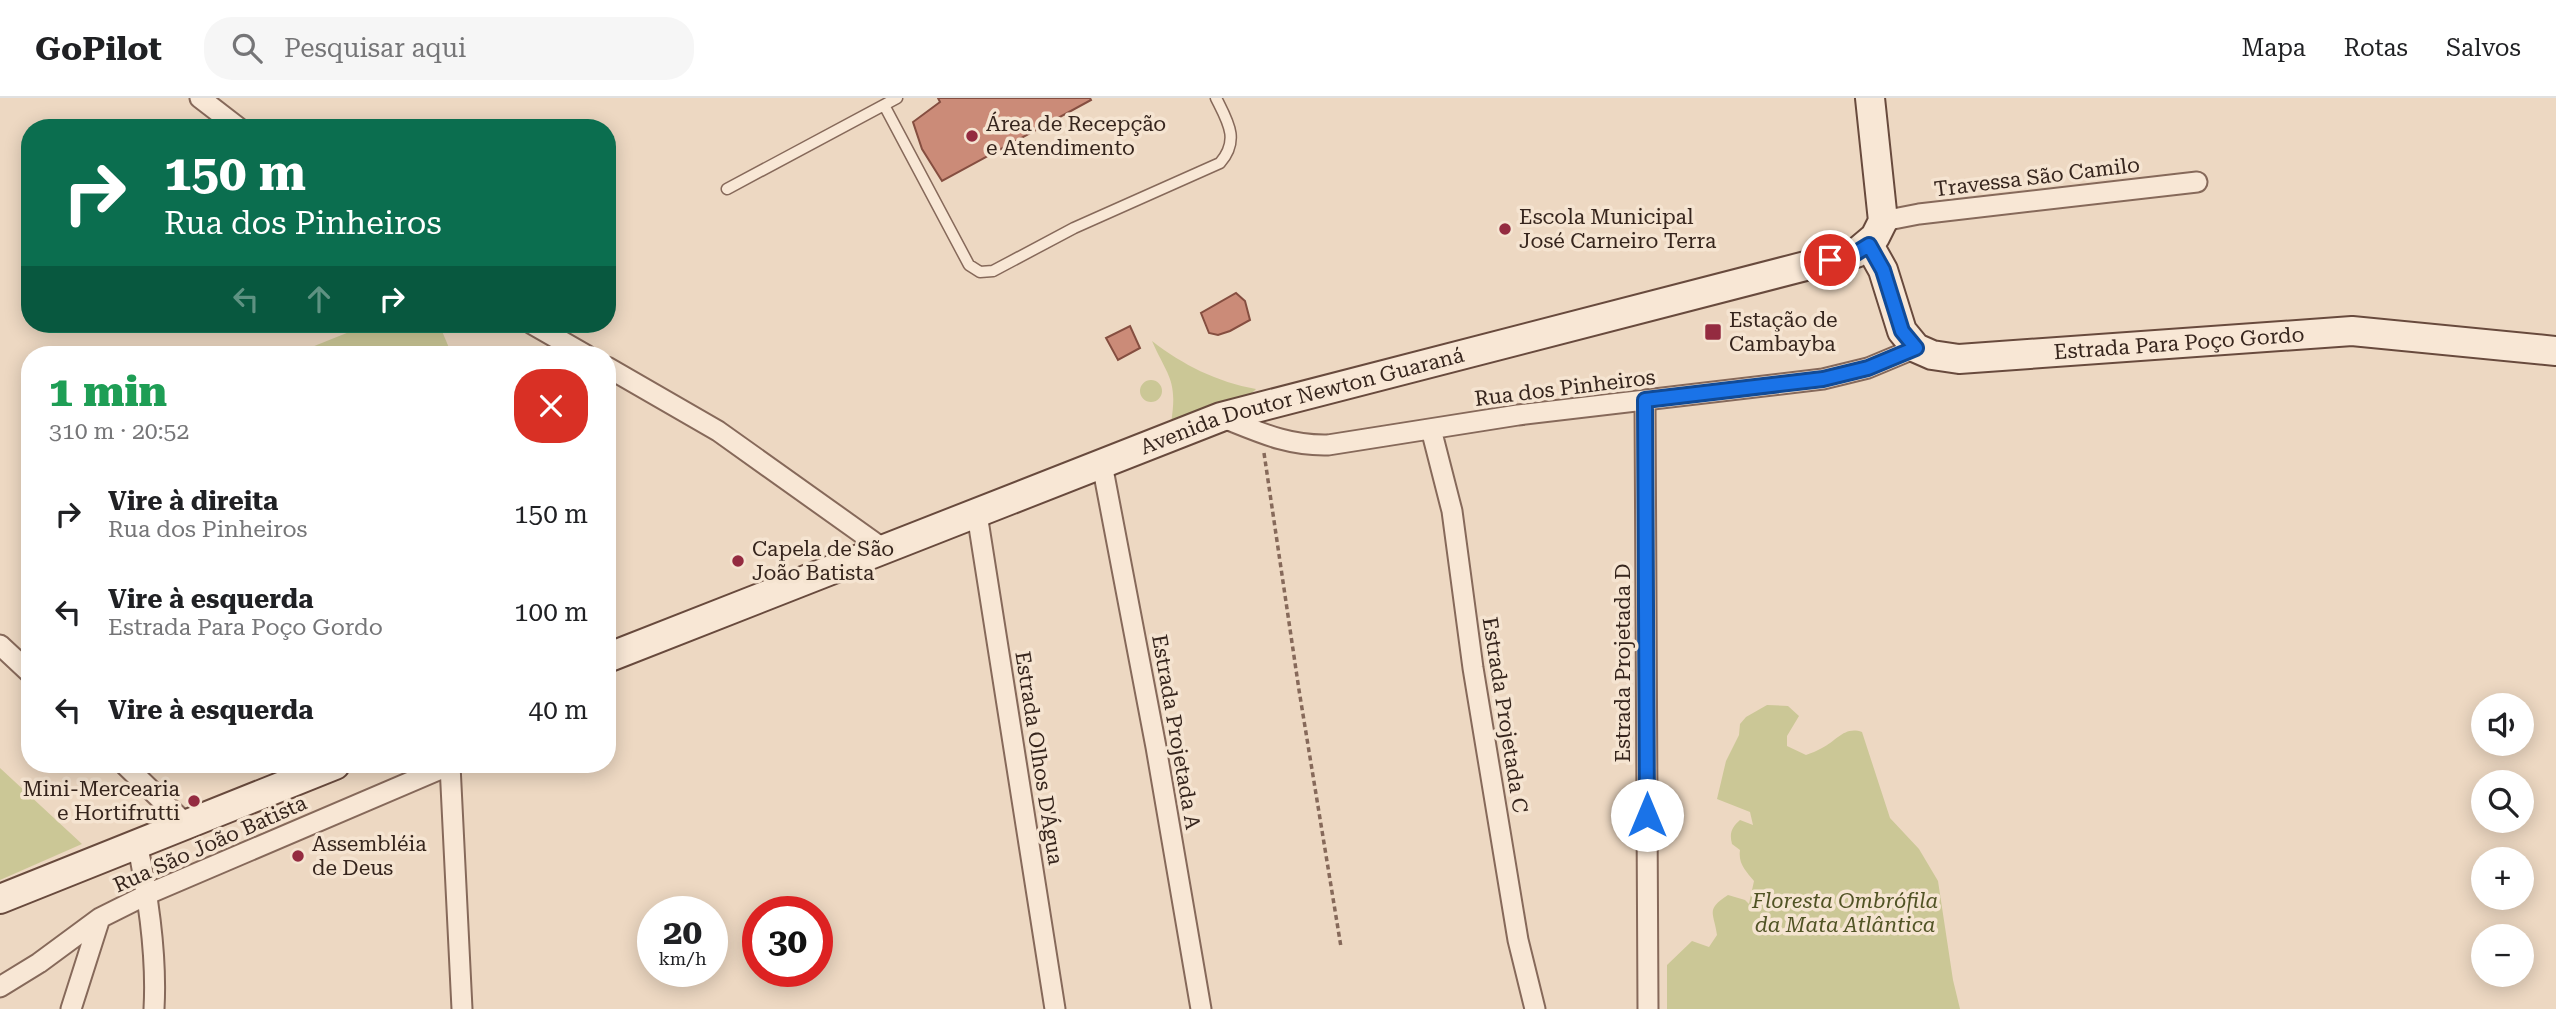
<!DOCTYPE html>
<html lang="pt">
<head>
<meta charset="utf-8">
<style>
  :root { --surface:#fff; --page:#f6f6f6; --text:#202124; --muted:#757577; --line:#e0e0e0 }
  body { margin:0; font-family:"Roboto Serif",serif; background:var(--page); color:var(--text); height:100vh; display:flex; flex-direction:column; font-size:26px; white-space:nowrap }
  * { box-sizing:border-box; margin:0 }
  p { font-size:23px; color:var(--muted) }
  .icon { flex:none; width:38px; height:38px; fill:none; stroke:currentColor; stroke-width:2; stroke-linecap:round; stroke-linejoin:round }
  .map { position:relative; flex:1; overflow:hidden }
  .sheet { position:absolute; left:21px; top:248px; width:595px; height:427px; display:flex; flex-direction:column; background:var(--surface); border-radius:28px; box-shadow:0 4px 18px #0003 }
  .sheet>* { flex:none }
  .hud { position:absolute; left:21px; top:21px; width:595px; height:214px; border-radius:28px; box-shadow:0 4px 18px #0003; background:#0b6e4f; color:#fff; overflow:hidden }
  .buttons { position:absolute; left:2471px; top:595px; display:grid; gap:14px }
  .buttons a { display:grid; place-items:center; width:63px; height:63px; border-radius:50%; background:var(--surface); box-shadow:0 4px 18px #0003; font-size:35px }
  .speed { position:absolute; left:637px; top:798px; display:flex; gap:14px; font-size:35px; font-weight:700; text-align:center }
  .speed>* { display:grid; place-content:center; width:91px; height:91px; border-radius:50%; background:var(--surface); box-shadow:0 4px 18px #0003; line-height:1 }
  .speed small { font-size:18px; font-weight:400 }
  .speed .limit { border:10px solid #d22; background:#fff; color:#111 }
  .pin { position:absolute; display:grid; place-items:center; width:60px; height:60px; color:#fff; margin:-30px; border:4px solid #fff; border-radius:50%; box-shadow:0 2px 7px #0007 }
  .me { position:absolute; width:77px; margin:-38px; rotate:0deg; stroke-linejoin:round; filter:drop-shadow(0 0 5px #0008) }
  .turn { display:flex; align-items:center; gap:24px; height:147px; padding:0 28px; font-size:32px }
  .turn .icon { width:91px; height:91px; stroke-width:2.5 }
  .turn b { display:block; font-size:49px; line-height:60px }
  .lanes { display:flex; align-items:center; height:66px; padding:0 28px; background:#0003; justify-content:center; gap:35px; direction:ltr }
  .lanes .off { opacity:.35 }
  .round { display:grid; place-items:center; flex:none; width:74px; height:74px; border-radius:28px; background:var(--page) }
  .headline { display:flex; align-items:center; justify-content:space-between; height:119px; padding:0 28px }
  h1 { font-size:42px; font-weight:800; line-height:52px; color:#1e9e55 }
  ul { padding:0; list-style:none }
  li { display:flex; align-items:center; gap:21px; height:98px; padding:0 28px }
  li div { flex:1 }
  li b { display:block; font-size:26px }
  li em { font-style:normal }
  header { display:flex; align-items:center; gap:42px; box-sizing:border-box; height:98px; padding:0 35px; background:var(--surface); border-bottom:2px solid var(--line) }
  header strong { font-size:33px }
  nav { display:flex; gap:38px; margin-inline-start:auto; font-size:24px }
  .search { width:490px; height:63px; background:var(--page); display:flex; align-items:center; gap:18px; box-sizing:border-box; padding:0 24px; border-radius:28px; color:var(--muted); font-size:26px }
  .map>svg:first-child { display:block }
</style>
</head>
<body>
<header>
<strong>GoPilot</strong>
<div class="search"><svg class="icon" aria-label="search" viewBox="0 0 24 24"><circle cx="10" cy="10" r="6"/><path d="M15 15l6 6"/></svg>Pesquisar aqui</div>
<nav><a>Mapa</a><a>Rotas</a><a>Salvos</a></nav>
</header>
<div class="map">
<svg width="2556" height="911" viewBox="0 0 2556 911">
  <rect width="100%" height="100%" fill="#edd8c2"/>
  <path fill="#cbc796" d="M369,226h70l13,31h-160z
    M1152,243c31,24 65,41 104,48 -11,13 -32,13 -48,18 -13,4 -25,11 -37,16 7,-43 -3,-46 -19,-82z
    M1140 293a11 11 0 1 1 22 0a11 11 0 1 1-22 0Z
    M1767,607l21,1 11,10 -12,20v10l19,9c5,-2 11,-4 16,-7 15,-7 22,-22 40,-16l28,86 29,31 19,32 15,99 7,29h-293v-44l25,-24 17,6 8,-12c-3,-23 -12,-25 11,-40l17,5 4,4 5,-23c-8,-10 -16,-17 -14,-31l-8,-6c-3,-11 0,-17 8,-24l13,5 -3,-13 -33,-13 9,-38 13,-26 1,-11 6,-7z
    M0,670l82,76 -82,36z"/>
  <path fill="#cb8b78" stroke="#854e40" stroke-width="2" d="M938,0h152l1,2 -149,81 -20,-32 -9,-27 27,-20z
    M1236,195l9,8 5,19 -20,11 -12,4 -9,-2 -8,-20z
    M1130,228l10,22 -22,12 -12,-22z"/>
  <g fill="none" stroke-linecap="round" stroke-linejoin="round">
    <defs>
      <path id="lane" d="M884,7l85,160 11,7 13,-1 81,-43 146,-65c20,-23 8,-41 -4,-65
        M727,91l170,-91"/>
      <path id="street" d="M200,0l39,30
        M1883,123l36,-7 278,-32
        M532,226l54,31
        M607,269l111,64 167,119
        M1645,302l3,609
        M1221,319c38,15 66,29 107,28l190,-30 305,-36 45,-11 48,-20
        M1431,331l21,82 21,157 45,272 17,69
        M1102,366l54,283 45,262
        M977,416l78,495
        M0,547l30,28
        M125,667l60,58
        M450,667l12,244
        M137,745c11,52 20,113 17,166
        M0,889l39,-24 61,-45 48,-24 302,-129
        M71,911l29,-91"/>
      <g id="secondary">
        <path id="s1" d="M1869,147l14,25 19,61 14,17 16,7 27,4 393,-28 204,20"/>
        <path id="s2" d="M607,560l614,-241 635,-164 19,-16 8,-16 -13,-123"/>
        <path d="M0,801l335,-134"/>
      </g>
    </defs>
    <use href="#lane" stroke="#86695a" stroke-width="13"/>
    <use href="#street" stroke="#86695a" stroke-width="23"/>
    <use href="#secondary" stroke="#684a3d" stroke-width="32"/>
    <path stroke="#86695a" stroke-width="3.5" stroke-dasharray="5 3.5" stroke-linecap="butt" d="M1264,355l35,237 42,257"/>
    <use href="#lane" stroke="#f8e7d5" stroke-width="10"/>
    <use href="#street" stroke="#f8e7d5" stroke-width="19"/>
    <use href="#secondary" stroke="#f8e7d5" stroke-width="28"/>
  </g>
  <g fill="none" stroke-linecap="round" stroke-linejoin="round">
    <defs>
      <path id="route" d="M1647,717l-2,-415 178,-21 45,-11 48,-20 -14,-17 -19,-61 -14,-25 -13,8 -26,7"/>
    </defs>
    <use href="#route" stroke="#114b97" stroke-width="18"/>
    <use href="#route" stroke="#1a73e8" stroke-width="12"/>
  </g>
  <g fill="#942b40" stroke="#f5e4d1" stroke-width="2.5">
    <circle cx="972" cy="38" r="7"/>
    <circle cx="1505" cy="131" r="7"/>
    <rect x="1704" y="225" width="18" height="18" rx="3.5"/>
    <circle cx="738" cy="463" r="7"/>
    <circle cx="194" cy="703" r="7"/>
    <circle cx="298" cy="758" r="7"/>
  </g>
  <g text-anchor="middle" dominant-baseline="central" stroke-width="7" stroke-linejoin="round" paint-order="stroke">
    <g font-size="21" fill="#36251d" stroke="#f5e4d1" text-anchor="start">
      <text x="986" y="26">Área de Recepção<tspan x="986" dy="24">e Atendimento</tspan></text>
      <text x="1519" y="119">Escola Municipal<tspan x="1519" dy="24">José Carneiro Terra</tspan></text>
      <text x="1729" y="222">Estação de<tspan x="1729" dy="24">Cambayba</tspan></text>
      <text x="752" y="451">Capela de São<tspan x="752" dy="24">João Batista</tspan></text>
      <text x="180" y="691" text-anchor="end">Mini-Mercearia<tspan x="180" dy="24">e Hortifrutti</tspan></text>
      <text x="312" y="746">Assembléia<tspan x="312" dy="24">de Deus</tspan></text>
    </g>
    <g font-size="21" fill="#36251d" stroke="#f5e4d1">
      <text transform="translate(2037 79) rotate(-7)">Travessa São Camilo</text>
      <text stroke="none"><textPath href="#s1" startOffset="380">Estrada Para Poço Gordo</textPath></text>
      <text transform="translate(1565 290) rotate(-7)">Rua dos Pinheiros</text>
      <text stroke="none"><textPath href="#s2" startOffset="742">Avenida Doutor Newton Guaraná</textPath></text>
      <text transform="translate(1623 565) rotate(-90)">Estrada Projetada D</text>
      <text transform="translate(1505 617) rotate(81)">Estrada Projetada C</text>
      <text transform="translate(1176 634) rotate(80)">Estrada Projetada A</text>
      <text transform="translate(1039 660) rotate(81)">Estrada Olhos D'Água</text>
      <text transform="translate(210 746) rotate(-24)">Rua São João Batista</text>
    </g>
    <g font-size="21" font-style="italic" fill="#505324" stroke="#f5e4d1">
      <text x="1845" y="803">Floresta Ombrófila<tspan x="1845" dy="24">da Mata Atlântica</tspan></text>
    </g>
  </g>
</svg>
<div class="buttons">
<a><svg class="icon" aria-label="sound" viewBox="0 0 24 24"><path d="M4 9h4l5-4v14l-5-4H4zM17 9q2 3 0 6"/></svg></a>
<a><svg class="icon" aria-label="search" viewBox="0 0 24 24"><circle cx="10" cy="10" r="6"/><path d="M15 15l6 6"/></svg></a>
<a>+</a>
<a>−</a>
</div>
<div class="speed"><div>20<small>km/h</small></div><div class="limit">30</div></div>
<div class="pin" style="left:1830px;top:162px;background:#d93025"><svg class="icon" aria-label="arrive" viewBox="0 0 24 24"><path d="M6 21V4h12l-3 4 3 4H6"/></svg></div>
<svg class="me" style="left:1647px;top:717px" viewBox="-20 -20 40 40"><circle r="19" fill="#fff"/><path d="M0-13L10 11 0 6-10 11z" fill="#1a73e8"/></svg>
<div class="hud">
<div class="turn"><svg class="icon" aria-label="right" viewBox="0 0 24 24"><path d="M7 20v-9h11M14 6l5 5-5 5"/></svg><div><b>150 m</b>Rua dos Pinheiros</div></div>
<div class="lanes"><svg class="icon off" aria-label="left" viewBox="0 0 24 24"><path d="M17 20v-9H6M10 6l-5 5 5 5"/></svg><svg class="icon off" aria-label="ahead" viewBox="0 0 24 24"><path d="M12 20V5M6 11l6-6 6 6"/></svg><svg class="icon" aria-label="right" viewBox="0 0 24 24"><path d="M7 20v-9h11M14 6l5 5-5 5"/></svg></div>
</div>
<section class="sheet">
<div class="headline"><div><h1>1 min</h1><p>310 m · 20:52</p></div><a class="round" style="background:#d93025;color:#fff"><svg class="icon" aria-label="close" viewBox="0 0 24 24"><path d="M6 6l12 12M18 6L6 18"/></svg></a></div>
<ul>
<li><svg class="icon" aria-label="right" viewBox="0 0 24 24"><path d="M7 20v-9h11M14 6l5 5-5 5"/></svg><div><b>Vire à direita</b><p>Rua dos Pinheiros</p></div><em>150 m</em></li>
<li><svg class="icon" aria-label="left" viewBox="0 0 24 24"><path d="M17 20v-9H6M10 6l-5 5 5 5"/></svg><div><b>Vire à esquerda</b><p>Estrada Para Poço Gordo</p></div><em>100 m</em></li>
<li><svg class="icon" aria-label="left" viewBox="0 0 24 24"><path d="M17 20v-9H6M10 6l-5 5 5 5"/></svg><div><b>Vire à esquerda</b></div><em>40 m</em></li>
</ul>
</section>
</div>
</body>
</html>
